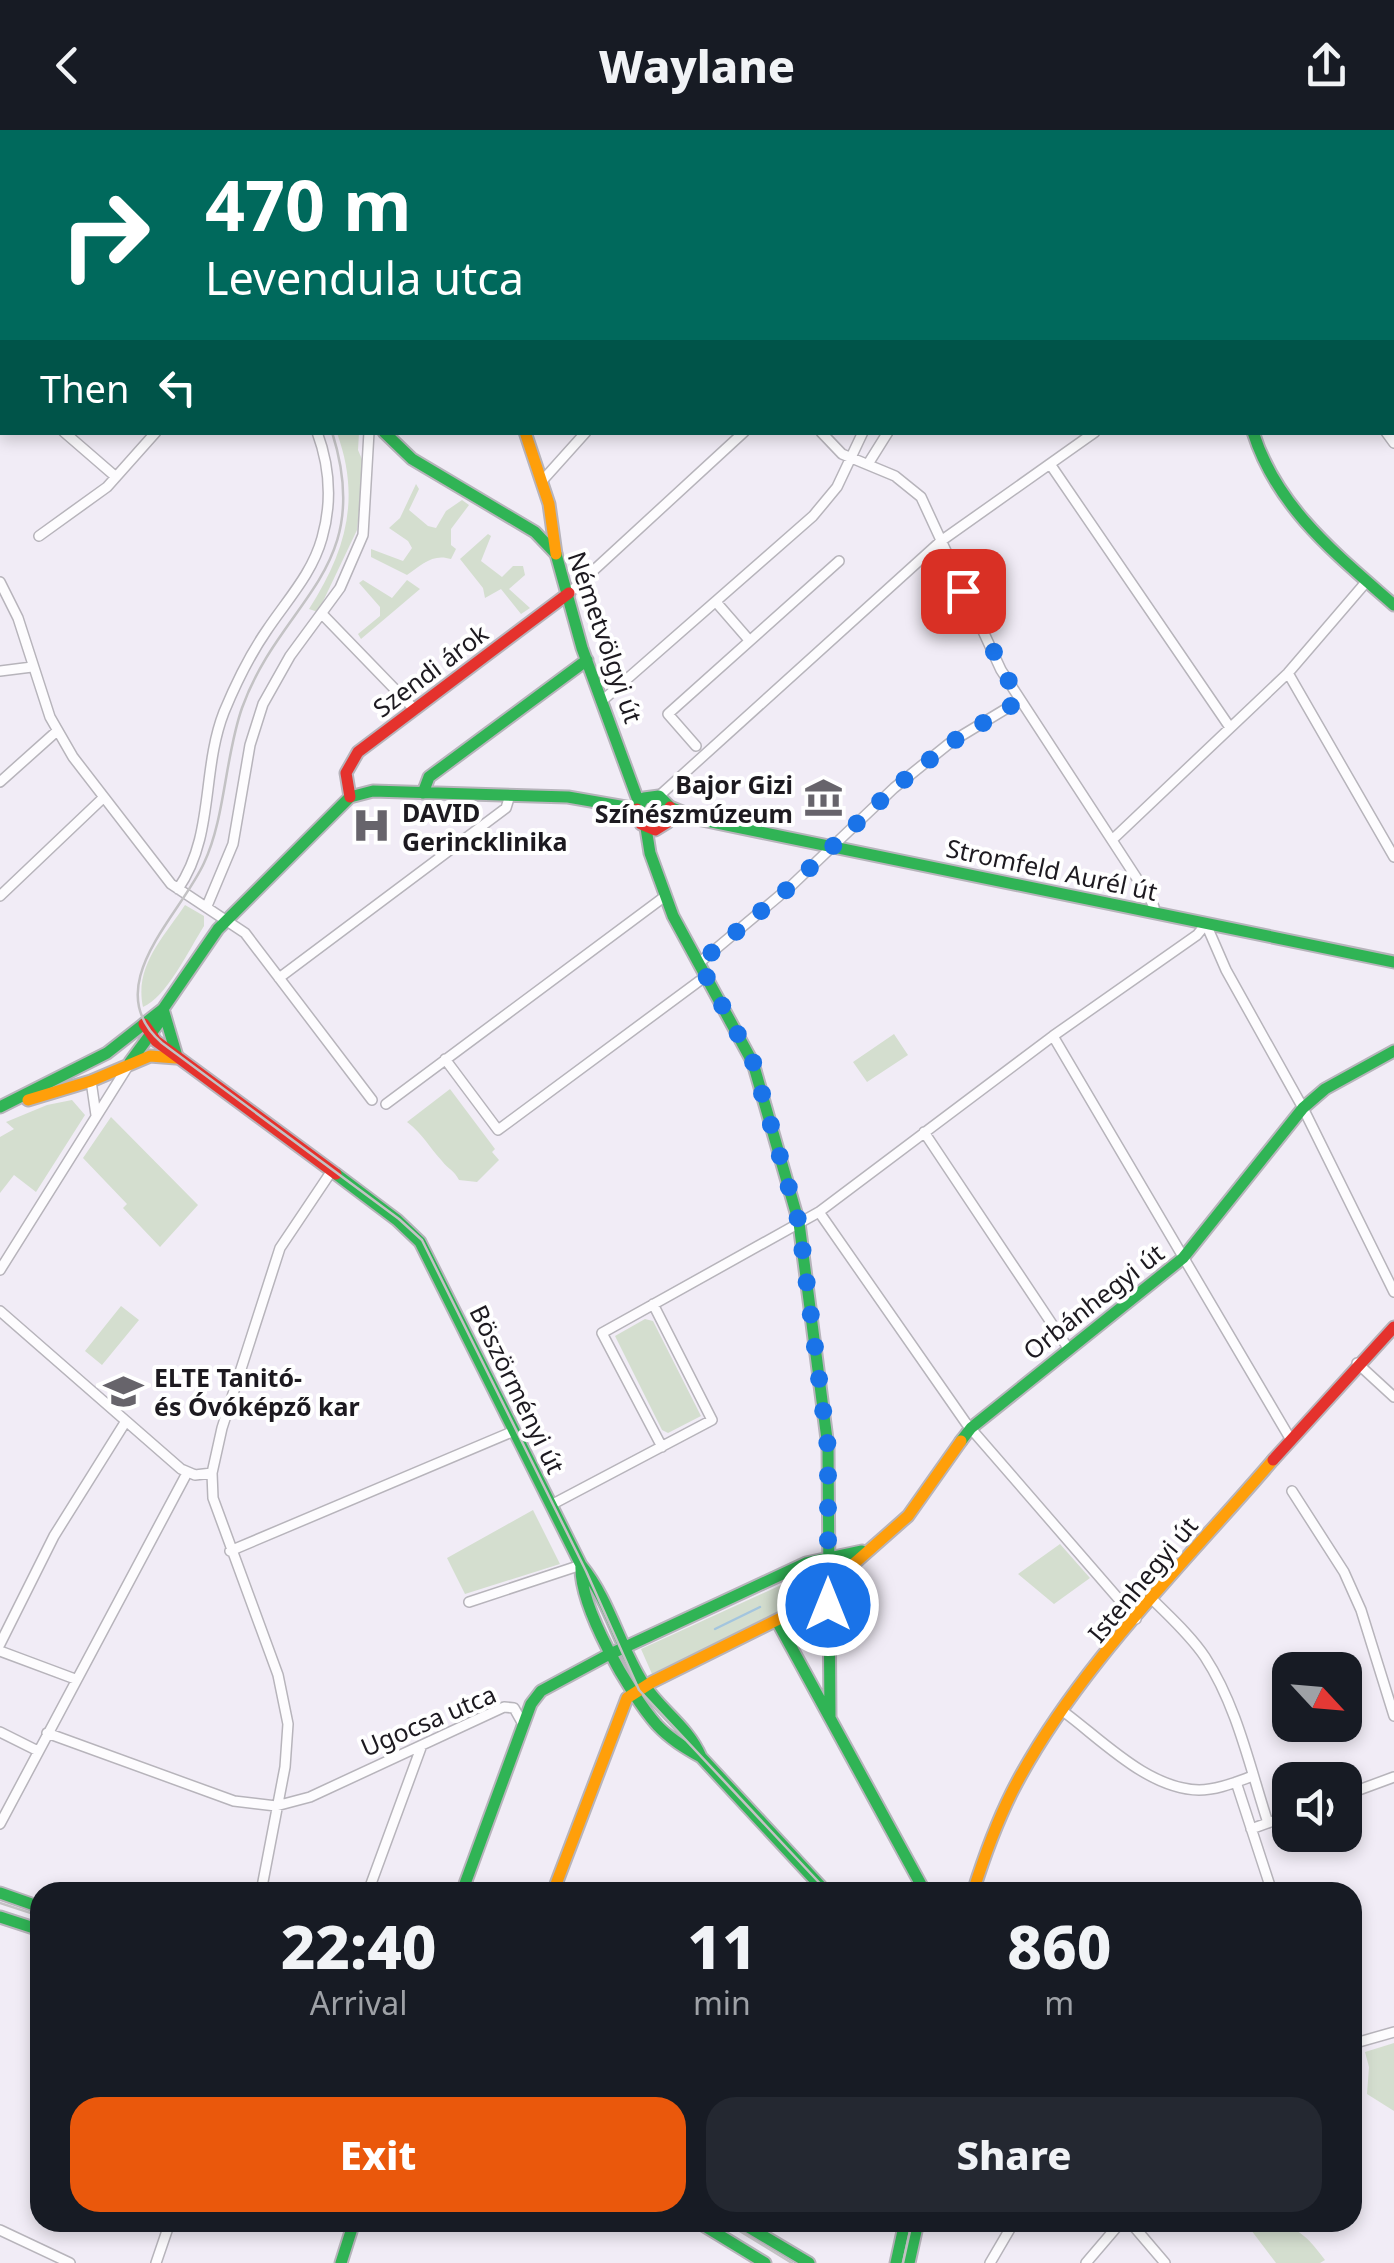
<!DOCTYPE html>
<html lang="en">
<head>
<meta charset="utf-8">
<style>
  :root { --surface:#171b24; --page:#242831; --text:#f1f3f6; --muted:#9ea1a6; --accent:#ea580c }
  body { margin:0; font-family:"Noto Sans",sans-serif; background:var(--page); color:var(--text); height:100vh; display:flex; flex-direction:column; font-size:38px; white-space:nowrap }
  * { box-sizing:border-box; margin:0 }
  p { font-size:32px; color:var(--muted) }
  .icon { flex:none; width:55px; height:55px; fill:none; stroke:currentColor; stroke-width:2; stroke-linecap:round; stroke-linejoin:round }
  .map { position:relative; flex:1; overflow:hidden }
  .drawer { position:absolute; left:30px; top:1752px; width:1332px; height:350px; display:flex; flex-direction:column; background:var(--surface); border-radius:30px; box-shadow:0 5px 15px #0003 }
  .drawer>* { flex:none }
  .guide { position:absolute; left:0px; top:0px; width:1395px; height:305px; box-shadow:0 5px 15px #0003; background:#00695c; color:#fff; overflow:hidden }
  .needle { width:65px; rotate:116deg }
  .fabs { position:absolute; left:1272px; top:1522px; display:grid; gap:20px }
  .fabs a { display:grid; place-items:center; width:90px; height:90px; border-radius:20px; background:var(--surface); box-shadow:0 5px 15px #0003; font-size:50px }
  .pin { position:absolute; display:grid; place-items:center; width:85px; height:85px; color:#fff; margin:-42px; border-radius:20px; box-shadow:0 5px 15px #0006 }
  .me { position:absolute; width:110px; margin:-55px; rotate:0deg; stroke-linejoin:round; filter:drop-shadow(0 0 8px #0008) }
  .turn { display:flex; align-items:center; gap:35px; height:210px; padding:0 40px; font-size:45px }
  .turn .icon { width:130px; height:130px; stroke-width:2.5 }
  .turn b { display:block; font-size:70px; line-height:85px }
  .then { display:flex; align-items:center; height:95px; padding:0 40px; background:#0003; gap:20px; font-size:38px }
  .eta { display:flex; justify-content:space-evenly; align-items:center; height:170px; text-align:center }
  .eta b { font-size:60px; font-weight:800; line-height:70px }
  .cta { display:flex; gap:20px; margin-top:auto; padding:20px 40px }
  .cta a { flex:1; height:115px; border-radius:30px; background:var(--accent); color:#fff; font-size:40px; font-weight:800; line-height:115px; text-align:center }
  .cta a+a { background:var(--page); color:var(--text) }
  header { display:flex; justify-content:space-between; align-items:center; height:130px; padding:0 40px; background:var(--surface); font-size:45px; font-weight:800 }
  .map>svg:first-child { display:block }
</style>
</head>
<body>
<header><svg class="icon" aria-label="back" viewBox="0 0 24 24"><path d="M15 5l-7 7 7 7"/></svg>Waylane<svg class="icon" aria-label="share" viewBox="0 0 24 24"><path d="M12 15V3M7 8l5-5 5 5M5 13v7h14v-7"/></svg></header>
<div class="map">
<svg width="1394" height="2133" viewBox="0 0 1394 2133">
  <rect width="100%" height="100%" fill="#f1ecf6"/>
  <path fill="#d4decf" d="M337,303h22l-1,17 6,14 -7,66 -39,82 -9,-3c37,-58 52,-110 28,-176z
    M416,354l3,5 -10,21 19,16 8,2 10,-17 16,-11 7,5 -18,24v16l5,4 -5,10c-18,-6 -30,6 -44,16l-36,-18v-8l32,12 9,-13 -4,-7 -19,-13 11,-10z
    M488,404l3,2 -10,25 21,16 11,-11h10l2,9 -16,14 21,19 -9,6 -20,-25 -16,9 -2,-10 -23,-29z
    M363,450l29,18 15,-18 13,9 -59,50 -3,-5 22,-18v-9l-21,-24z
    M185,775l19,11v10c-14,22 -38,72 -61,81 -9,-41 21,-70 42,-102z
    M894,904l14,21 -41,27 -14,-20z
    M450,959l45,60 -3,3 7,8 -22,22 -18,-2c-5,-10 -11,-11 -17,-19 -13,-14 -19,-27 -35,-39z
    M72,970l13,15 -49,77 -22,-17 -14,18v-56l14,-8 -8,-7 41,-17z
    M111,987l87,88 -38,42 -37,-39 4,-4 -44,-46z
    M121,1176l18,14 -37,45 -17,-14z
    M645,1189l8,2 48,95 -33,17 -6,-3 -47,-94z
    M533,1380l27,54 -95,30 -18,-36z
    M1060,1414l30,34 -36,26 -36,-30z
    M816,1439l5,12 -20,20 -149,73 -11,-25z
    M1394,1913v68l-27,-17 2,-27 -4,-15z
    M1260,2092c33,0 46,12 65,38l-5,3h-44l-28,-37z"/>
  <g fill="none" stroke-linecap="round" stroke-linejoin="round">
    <path stroke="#a3c5de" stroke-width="2.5" d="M715,1499l45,-22"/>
    <defs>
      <path id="street" d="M126,0l2,2
        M591,0l1,2
        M854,0l2,2
        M898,2l5,-2
        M1200,2l2,-2
        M1342,2l2,-2
        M0,39l2,-1
        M0,233l2,3
        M64,302l52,45
        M821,302l21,22 53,22 26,21 80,173 148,227 5,10v6
        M1386,302l8,11
        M868,334l20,-32
        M1050,334l179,262
        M542,351l44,-49
        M39,406l68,-49 49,-55
        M0,452l18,36 32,99 23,40 98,127 74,49 127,167
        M569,463l175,-161
        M716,472l33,38
        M323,485l92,95
        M0,541l32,-4
        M1288,543l106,184
        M603,570l210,-184 24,-29 26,-55
        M696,616l-28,-32 171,-153
        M0,652l57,-51
        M659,666l282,-255 154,-109
        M1112,710l176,-167 79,-92
        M178,759c37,-54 23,-118 46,-177 12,-29 25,-56 43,-82 20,-30 45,-56 55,-92 10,-35 8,-71 -5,-106
        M0,766l103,-98
        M207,776l26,-62 17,-99 13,-41 27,-48 50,-68 23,-53 6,-103
        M1206,794l20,46 77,138 91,184
        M699,833l92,-77 103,-98 57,-46 68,-41
        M279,848l227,-170 4,-13
        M1053,906l238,404
        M445,929l53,71 208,-154
        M91,951l5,34
        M386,974l278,-207
        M924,1002l144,216
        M819,1082l147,211 170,196
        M0,1140l128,-204
        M0,1181l181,158 14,6 17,-2
        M1357,1233l37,34
        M662,1317l-60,-114 217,-121 234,-176 144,-101 9,-11
        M1292,1361l52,81 17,38 33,106
        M551,1375l161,-85 -59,-116
        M230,1421l284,-120
        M1153,1470c18,18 38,36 52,57 32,49 45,111 63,166
        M469,1472l112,-37
        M0,1514l54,-108 72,-115
        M0,1521l75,28
        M1064,1582c38,28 84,77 135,78 18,0 37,-8 54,-14
        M0,1602l38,19
        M47,1603l187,68 42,5 34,-9 194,-90 10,1 9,16
        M1236,1652l36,110
        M1345,1665l49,-18
        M0,1694l187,-351
        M1251,1699l39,-14
        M261,1762l24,-125 3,-43 -10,-49 -65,-177 -1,-25 10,-45 58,-180 51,-76
        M368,1762l54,-147
        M1352,1914l42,-12
        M1130,2092l35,41
        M0,2100l70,33
        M156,2133l14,-41
        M990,2133l24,-41
        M1086,2133l35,-41"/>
      <path id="fast" d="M170,0l1,2
        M1392,3l2,4
        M384,302l28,27 123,73 21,22 26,94 57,155
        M1253,302c24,76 83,122 141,173
        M423,663l6,-16 158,-117
        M637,679l7,-11 15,-2 11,11 32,13 692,142
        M646,698l4,25 23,63 80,147 46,160 29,224 2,270
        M163,879l13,44
        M130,932l28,-38 5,-15
        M0,977l107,-54 56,-44 55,-80 132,-132 23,-6 195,6 69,12
        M336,1044l61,46 23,22 161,323c29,36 38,80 62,118 17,27 45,43 58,74
        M961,1311l10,-13 212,-170 120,-150 22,-19 69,-38
        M581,1435c-2,42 48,128 76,160 13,14 28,23 44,32l125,135
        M777,1491l148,271
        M462,1762l69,-188 10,-13 65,-35 200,-93 56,-12
        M0,1763l40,14
        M0,1787l40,13
        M698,2092l67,41
        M740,2092l69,41
        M341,2133l13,-41
        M896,2133l9,-41
        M909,2133l9,-41"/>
      <path id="slow" d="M372,0l1,2
        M525,302l24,72 7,50
        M28,970l63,-19 59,-25 26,2
        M553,1762l74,-194 25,-16 155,-77 101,-89 53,-75
        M973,1762c11,-35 23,-68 39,-100 62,-122 173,-229 261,-332"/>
      <path id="jam" d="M1392,37l2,-5
        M350,667l-4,-24 12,-21 211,-159
        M637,679l4,15 14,6 13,-8 2,-15
        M144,894l12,17 180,133
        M1273,1330l121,-133"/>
    </defs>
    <use href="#street" stroke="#b7b4bb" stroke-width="12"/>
    <use href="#fast" stroke="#b7b4bb" stroke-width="15"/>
    <use href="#slow" stroke="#b7b4bb" stroke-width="15"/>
    <use href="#jam" stroke="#b7b4bb" stroke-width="15"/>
    <use href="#street" stroke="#fdfcfe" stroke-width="9"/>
    <use href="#fast" stroke="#30b455" stroke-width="11"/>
    <use href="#slow" stroke="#ff9f0a" stroke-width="11"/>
    <use href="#jam" stroke="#e5322d" stroke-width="11"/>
    <path stroke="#c3c2c4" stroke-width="2.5" d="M136,0l1,2
      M332,302c44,139 -51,167 -90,276 -17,48 -17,111 -38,155 -24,53 -107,124 -42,180l237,176 23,21 164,331 53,119 189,202
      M0,1773l40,13
      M725,2092l67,41
      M903,2133l9,-41"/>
  </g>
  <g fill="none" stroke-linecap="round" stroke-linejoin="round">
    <path stroke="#1a73e8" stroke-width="18" stroke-dasharray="0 32.4" d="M828,1475v-157l-29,-225 -46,-161 -54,-99 92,-77 103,-98 58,-46 67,-41 -56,-110"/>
  </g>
  <defs>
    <symbol id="museum-bare" viewBox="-9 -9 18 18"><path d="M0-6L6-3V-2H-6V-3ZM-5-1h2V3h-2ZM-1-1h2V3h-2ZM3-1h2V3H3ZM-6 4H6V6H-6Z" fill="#67646b" stroke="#fff" stroke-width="2.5" paint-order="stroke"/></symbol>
    <symbol id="hospital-bare" viewBox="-9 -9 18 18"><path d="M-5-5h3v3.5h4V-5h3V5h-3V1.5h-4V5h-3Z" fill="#67646b" stroke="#fff" stroke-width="2.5" paint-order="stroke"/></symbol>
    <symbol id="university-bare" viewBox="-9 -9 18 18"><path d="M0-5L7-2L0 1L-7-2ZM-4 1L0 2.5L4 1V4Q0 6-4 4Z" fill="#67646b" stroke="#fff" stroke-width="2.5" paint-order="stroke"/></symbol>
  </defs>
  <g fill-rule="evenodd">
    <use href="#museum-bare" x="796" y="640" width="55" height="55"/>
    <use href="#hospital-bare" x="344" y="668" width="55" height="55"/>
    <use href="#university-bare" x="96" y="1234" width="55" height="55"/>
  </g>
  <g text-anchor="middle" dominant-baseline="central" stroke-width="8" stroke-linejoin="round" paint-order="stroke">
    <g font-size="25" fill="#1d1a20" stroke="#fff">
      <text transform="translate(606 507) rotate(71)">Németvölgyi út</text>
      <text transform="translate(430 540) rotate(-37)">Szendi árok</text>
      <text transform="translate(1052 739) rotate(12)">Stromfeld Aurél út</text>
      <text transform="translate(1093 1171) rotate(-38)">Orbánhegyi út</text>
      <text transform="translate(518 1259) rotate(64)">Böszörményi út</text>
      <text transform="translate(1142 1449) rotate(-50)">Istenhegyi út</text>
      <text transform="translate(428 1590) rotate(-23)">Ugocsa utca</text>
    </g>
    <g font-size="25" font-weight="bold" fill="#1d1a20" stroke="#fff" text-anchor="start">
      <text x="793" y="654" text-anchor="end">Bajor Gizi<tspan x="793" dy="29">Színészmúzeum</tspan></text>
      <text x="402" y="682">DAVID<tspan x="402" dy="29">Gerincklinika</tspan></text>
      <text x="154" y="1247">ELTE Tanitó-<tspan x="154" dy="29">és Óvóképző kar</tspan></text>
    </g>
  </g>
</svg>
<div class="fabs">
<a><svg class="needle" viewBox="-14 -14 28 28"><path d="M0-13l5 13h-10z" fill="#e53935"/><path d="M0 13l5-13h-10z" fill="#9ea1a6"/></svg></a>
<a><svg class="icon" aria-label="sound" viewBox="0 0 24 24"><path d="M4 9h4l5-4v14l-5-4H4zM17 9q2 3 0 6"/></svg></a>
</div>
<div class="pin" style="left:963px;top:461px;background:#d93025"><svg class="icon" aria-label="arrive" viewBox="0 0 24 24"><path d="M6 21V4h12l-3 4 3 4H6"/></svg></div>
<svg class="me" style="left:828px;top:1475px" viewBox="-20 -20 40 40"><circle r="17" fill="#1a73e8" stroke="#fff" stroke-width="3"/><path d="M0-11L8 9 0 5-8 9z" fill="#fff"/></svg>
<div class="guide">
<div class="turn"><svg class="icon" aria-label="right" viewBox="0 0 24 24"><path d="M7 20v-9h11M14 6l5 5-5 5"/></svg><div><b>470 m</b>Levendula utca</div></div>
<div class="then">Then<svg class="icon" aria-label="left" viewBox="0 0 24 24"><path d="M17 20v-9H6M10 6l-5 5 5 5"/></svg></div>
</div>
<section class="drawer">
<div class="eta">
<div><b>22:40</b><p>Arrival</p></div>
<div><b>11</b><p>min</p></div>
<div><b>860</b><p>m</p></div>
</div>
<div class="cta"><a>Exit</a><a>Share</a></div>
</section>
</div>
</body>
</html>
